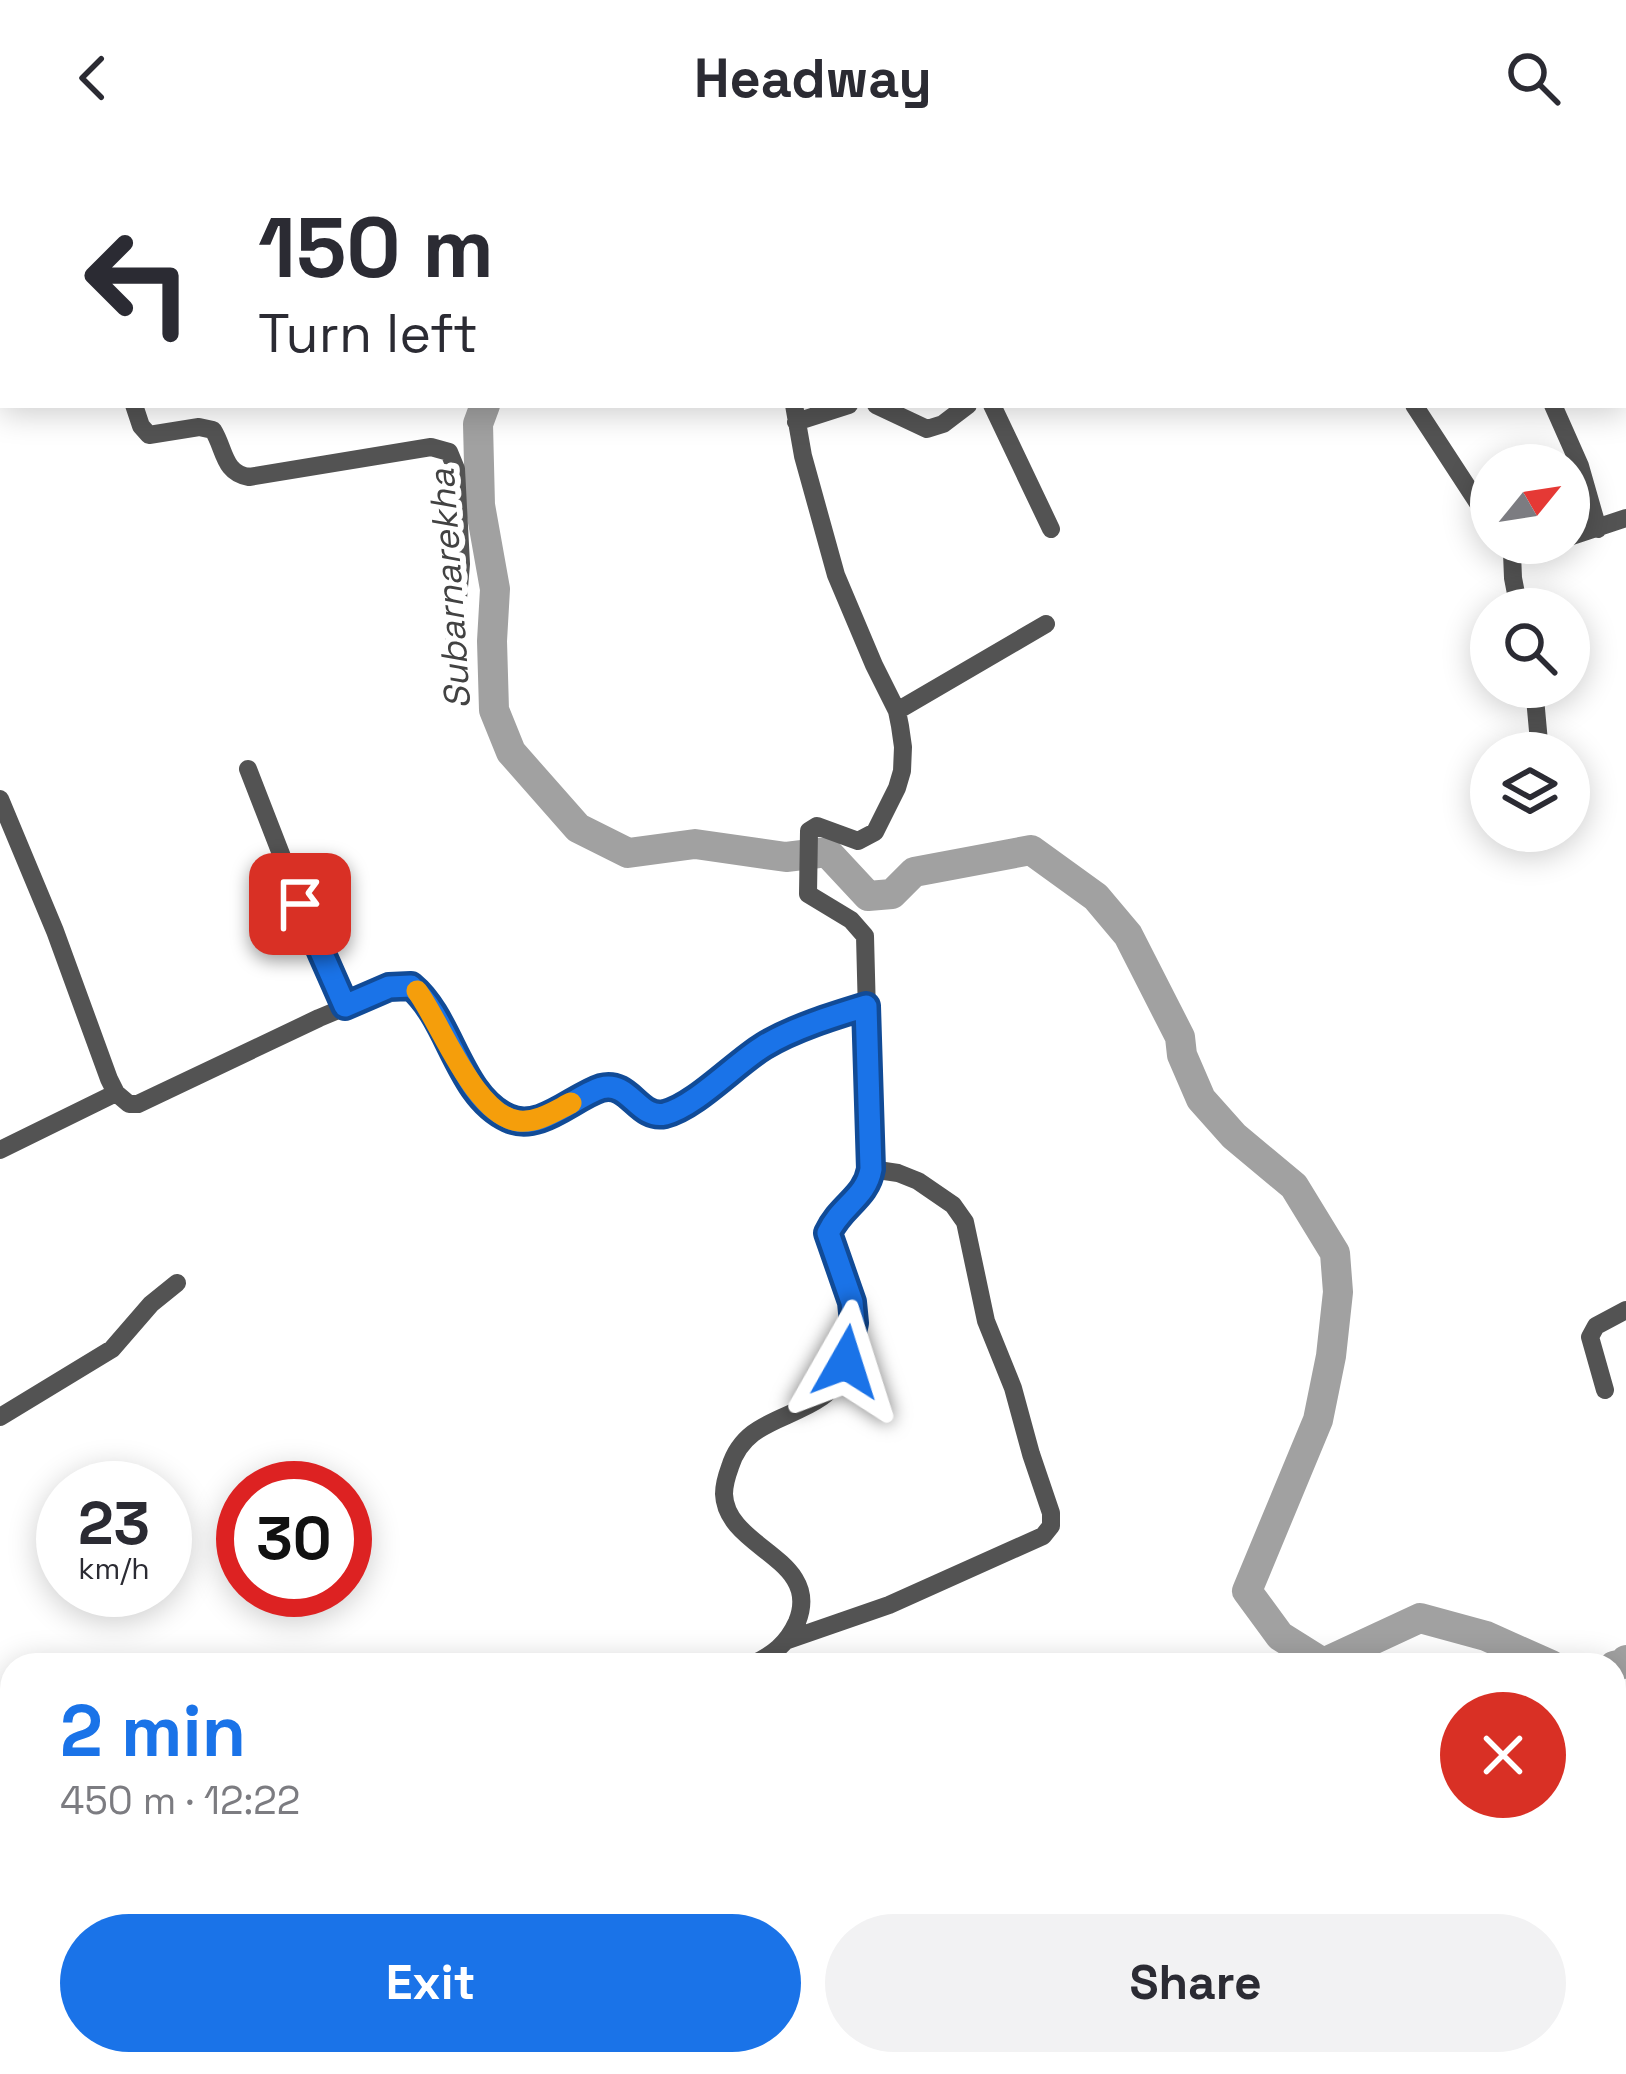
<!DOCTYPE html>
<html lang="en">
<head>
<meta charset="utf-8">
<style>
  :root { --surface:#fff; --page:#f2f2f3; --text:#2b2b33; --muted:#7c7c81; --accent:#1a73e8 }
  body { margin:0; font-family:"Space Grotesk",sans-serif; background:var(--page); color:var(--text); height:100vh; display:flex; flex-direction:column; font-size:45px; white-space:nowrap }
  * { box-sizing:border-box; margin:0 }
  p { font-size:39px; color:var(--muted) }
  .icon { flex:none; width:66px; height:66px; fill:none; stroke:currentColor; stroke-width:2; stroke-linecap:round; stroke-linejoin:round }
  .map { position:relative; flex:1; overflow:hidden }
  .sheet { position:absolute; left:0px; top:1497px; width:1626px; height:423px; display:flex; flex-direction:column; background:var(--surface); border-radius:36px 36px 0 0; box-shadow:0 6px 30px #0003 }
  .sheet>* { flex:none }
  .hud { position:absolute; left:0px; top:0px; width:1626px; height:252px; box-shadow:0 6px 30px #0003; background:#fff; color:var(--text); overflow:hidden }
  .needle { width:78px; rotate:60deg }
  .tools { position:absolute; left:1470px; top:288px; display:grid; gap:24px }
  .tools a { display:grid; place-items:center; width:120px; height:120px; border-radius:50%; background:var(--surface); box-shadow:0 6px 30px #0003; font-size:60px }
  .speed { position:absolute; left:36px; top:1305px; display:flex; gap:24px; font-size:60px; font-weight:700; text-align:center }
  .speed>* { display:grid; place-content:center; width:156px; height:156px; border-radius:50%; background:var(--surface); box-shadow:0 6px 30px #0003; line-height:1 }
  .speed small { font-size:30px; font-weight:400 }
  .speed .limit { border:18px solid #d22; background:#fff; color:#111 }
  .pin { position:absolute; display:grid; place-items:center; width:102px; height:102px; color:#fff; margin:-51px; border-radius:24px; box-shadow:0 6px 18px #0006 }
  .me { position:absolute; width:132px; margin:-66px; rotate:6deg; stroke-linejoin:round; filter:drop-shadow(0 0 9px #0008) }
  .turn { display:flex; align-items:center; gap:42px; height:252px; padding:0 60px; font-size:54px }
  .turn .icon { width:156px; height:156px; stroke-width:2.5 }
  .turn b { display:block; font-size:84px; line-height:102px }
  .round { display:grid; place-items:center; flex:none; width:126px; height:126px; border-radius:63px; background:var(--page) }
  .overview { display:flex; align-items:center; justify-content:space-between; height:204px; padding:0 60px }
  h1 { font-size:72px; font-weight:800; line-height:90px; color:var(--accent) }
  .button { display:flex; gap:24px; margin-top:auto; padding:24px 60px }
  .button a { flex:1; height:138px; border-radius:72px; background:var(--accent); color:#fff; font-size:48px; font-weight:800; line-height:138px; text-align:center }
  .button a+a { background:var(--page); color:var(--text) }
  header { display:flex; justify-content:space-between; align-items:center; height:156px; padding:0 60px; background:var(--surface); font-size:54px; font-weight:800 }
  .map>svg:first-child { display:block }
</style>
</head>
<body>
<header><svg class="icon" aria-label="back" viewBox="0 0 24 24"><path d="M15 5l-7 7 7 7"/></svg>Headway<svg class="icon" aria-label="search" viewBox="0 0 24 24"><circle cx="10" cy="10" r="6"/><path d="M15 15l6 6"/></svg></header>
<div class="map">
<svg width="1626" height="1918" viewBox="0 0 1626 1918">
  <rect width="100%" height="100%" fill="#fff"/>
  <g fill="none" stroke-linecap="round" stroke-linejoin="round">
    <path stroke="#a1a1a1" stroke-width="4.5" d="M1614,1556l11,33 -9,53 -1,42 11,28
      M1614,1778l12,-9
      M1489,1908l36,8 11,-8
      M952,1918l35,-7 69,-3"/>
    <path stroke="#a1a1a1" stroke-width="30" d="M553,0v3
      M485,249l-7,19 2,81 15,84 -3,52 2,69 17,42 67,76 50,25 67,-9 91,13 41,-5 41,44 24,-2 22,-22 117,-22 65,47 32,38 52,102 2,18 19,44 33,37 60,50 41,67 3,39 -7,64 -13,64 -71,171 33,45 43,27 97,-45 66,18 65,29
      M1614,1510l9,-2 3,-4"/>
    <path stroke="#535353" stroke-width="18" d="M1263,0l2,3
      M1439,0l2,3
      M835,3l1,-3
      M0,191l3,-1
      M134,249l7,21 8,9 50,-8 14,3c12,19 10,43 36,47l182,-30 18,5 7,17 5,95 -8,92
      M876,249l51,24 16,-5 25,-19
      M992,249l59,124
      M1414,249l77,118
      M1553,249l27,61 18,63
      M796,266l53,-17
      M1569,381l57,-19
      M1507,391c13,14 31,2 46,-4
      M1512,397l1,25 6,31
      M1534,531l6,66
      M897,555l149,-87
      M248,613l52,134 45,103
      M0,643l55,132 54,148 7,14 13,11h9l181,-86 79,-33 13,1 6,5c24,35 65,143 117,129 25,-7 50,-33 76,-34 23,0 30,33 55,28 30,-7 71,-51 98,-68 31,-18 70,-30 103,-40
      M0,994l116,-57
      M1605,1234l-15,-53 6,-11 30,-16
      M0,1261l112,-68 39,-45 26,-21
      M788,1484l101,-35 154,-69 8,-10v-13l-20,-59 -18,-66 -27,-67 -21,-99 -12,-17 -35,-24 -20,-8 -27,-4
      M751,1509c22,-10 36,-21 46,-43 26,-64 -71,-73 -73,-128 0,-8 3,-19 6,-27 14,-46 58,-46 92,-70 22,-16 32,-49 32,-75 1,-31 -20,-59 -26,-89 12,-27 38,-36 43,-64l-6,-233 -14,-16 -43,-26 1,-63 8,-5 41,15 17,-9 22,-44 5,-17 1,-24 -3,-21 -3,-15 -23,-46 -38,-90 -33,-119 -9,-51
      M0,1678l12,26
      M1622,1888l4,8
      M111,1908l15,5 13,-5
      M252,1918l1,-10"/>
  </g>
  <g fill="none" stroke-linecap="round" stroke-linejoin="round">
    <defs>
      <path id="route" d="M300,748l45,102 44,-19 22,-1c40,33 47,109 97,132 31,15 65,-21 93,-30 29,-8 37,32 64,26 31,-8 71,-51 99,-68 30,-18 69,-30 102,-40l5,163c-5,29 -30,36 -43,64l24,69 2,21 -8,39"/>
    </defs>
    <use href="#route" stroke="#114b97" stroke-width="30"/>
    <use href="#route" stroke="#1a73e8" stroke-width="21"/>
    <path stroke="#f59e0b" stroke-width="21" d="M417,835c24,32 58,126 102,130 18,2 36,-10 52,-18"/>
  </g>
  <g text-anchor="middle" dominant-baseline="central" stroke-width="12" stroke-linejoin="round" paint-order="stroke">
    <g font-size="36" font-style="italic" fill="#424242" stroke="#fff">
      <text transform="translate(450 433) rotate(-94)">Subarnarekha</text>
    </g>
  </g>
</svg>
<div class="tools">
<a><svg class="needle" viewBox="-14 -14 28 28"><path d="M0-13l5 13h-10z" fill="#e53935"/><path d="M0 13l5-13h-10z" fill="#7c7c81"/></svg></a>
<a><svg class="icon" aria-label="search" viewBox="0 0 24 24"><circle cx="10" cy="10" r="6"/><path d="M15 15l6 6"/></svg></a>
<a><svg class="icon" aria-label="layers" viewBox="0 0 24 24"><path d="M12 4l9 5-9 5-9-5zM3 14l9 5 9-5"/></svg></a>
</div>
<div class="speed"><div>23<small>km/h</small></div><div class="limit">30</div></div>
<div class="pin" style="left:300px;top:748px;background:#d93025"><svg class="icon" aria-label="arrive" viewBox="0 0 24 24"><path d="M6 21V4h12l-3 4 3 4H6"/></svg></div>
<svg class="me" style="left:846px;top:1206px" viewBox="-20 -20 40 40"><path d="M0-17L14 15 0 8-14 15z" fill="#1a73e8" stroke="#fff" stroke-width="4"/></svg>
<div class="hud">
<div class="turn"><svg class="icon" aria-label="left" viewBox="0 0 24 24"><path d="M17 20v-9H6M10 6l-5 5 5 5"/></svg><div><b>150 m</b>Turn left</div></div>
</div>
<section class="sheet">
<div class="overview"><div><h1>2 min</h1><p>450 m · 12:22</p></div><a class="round" style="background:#d93025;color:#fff"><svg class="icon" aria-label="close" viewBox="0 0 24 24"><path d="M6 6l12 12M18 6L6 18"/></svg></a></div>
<div class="button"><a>Exit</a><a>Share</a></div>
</section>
</div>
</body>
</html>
